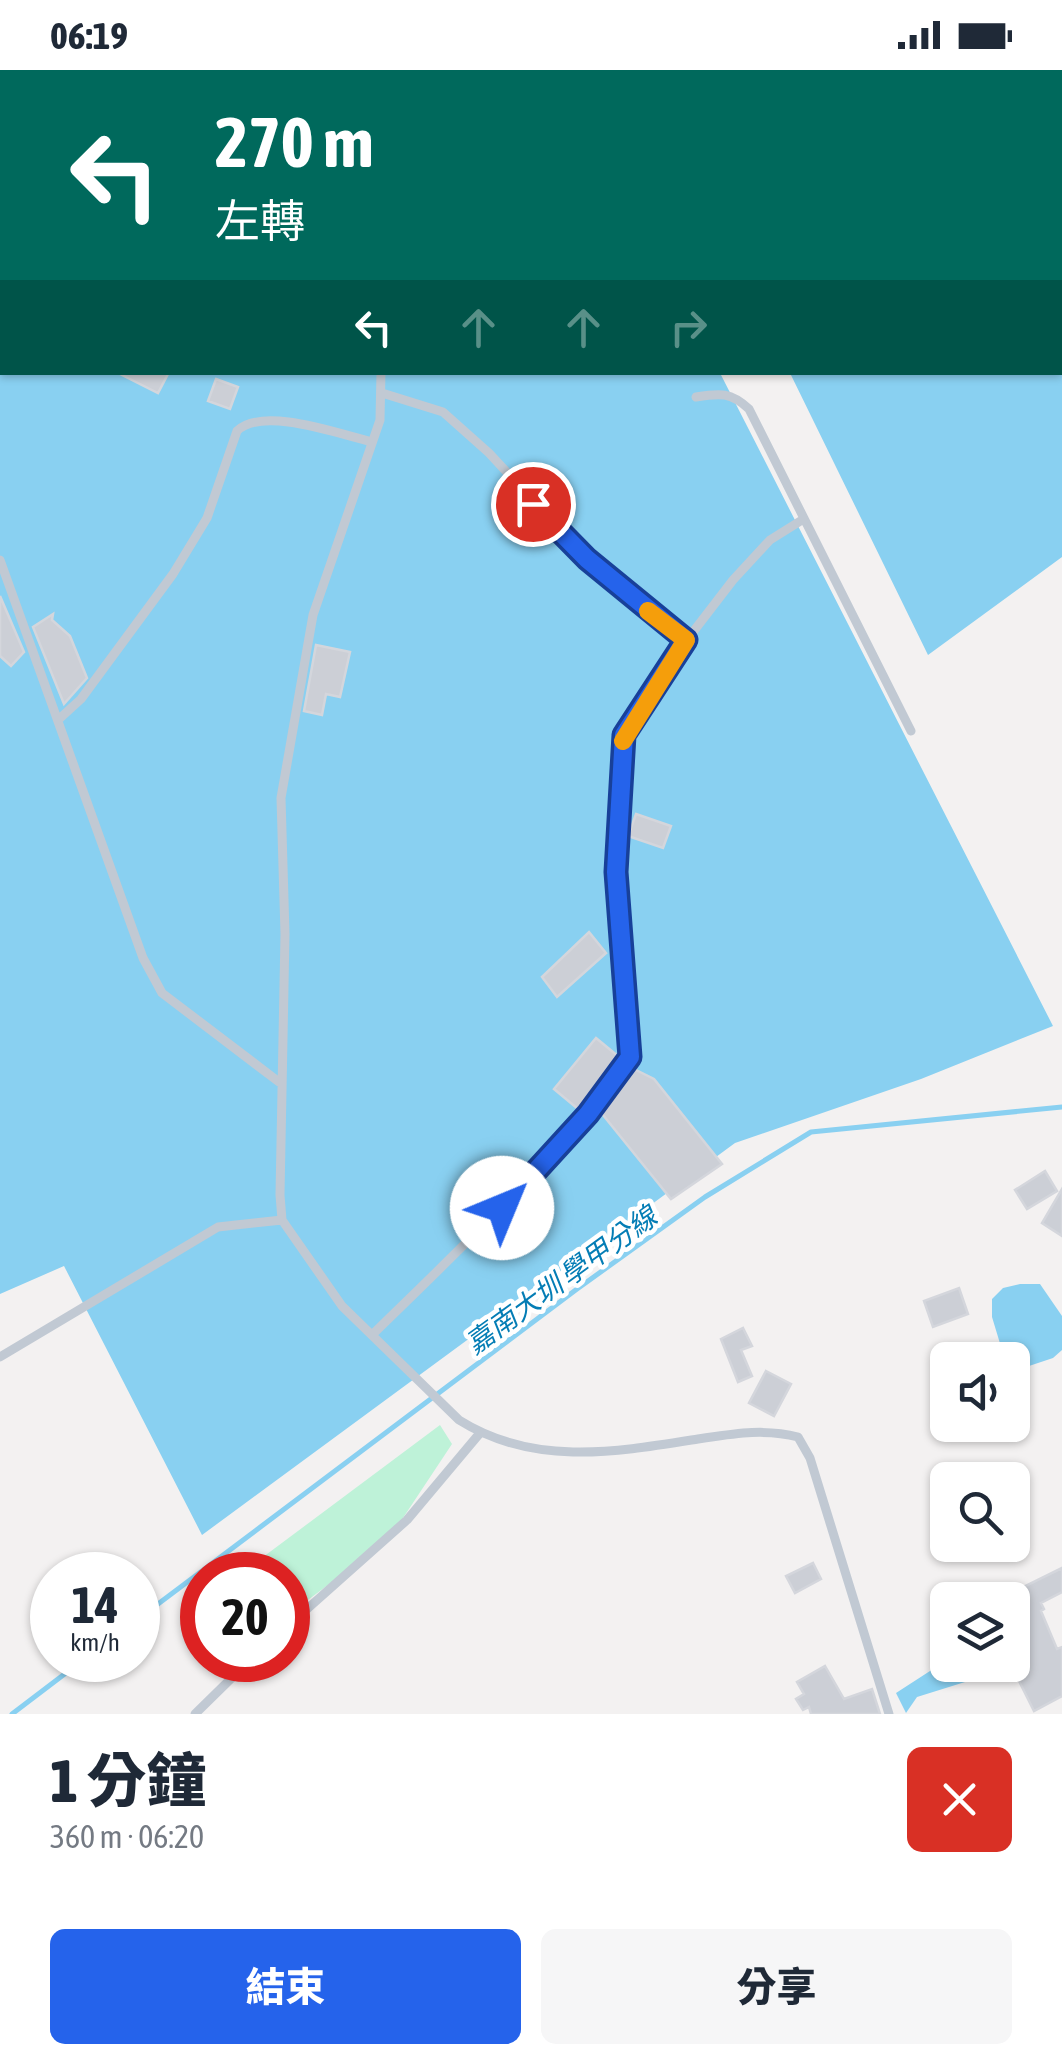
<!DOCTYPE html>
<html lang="zh-TW">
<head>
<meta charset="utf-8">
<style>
  :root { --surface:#fff; --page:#f6f6f7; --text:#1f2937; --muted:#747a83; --accent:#2563eb }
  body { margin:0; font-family:"Asap Condensed","Noto Sans TC",sans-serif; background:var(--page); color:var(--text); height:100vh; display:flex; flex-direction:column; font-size:38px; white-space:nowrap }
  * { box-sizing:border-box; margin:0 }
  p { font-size:32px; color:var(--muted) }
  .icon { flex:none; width:55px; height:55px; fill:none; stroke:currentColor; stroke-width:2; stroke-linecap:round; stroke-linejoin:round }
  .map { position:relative; height:1644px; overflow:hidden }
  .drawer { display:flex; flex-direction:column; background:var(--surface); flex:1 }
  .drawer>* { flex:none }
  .hud { position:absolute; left:0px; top:0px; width:1062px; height:305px; box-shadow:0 2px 8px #0004; background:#00695c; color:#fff; overflow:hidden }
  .tools { position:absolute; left:930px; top:1272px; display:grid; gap:20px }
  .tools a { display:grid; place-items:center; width:100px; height:100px; border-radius:15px; background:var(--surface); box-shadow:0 2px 8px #0004; font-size:50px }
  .speed { position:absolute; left:30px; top:1482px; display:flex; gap:20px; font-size:50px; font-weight:700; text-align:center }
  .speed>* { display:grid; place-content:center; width:130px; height:130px; border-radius:50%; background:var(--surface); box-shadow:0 2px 8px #0004; line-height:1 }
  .speed small { font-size:25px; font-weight:400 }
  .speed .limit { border:15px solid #d22; background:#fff; color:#111 }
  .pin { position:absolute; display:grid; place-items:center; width:85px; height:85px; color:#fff; margin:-42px; border:5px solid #fff; border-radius:50%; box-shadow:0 2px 10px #0007 }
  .me { position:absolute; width:110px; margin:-55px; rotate:45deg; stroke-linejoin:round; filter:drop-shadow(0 0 8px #0008) }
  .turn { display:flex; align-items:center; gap:35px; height:210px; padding:0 50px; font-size:45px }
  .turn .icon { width:130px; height:130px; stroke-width:2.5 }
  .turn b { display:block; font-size:70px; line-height:85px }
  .lanes { display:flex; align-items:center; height:95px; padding:0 50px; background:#0003; justify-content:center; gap:50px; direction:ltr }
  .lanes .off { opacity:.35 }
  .round { display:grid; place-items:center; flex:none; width:105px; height:105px; border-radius:15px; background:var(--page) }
  .summary { display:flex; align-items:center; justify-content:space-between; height:170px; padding:0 50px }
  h1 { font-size:60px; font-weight:800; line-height:75px }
  .primary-button { display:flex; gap:20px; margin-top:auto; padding:20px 50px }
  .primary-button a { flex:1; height:115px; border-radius:15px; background:var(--accent); color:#fff; font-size:40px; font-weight:800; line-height:115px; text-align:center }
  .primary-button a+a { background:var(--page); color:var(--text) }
  .status { display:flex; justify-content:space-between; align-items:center; height:70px; padding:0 50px; background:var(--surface); direction:ltr }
  .status svg { height:28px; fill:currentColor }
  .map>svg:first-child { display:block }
</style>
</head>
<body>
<div class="status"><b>06:19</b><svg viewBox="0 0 49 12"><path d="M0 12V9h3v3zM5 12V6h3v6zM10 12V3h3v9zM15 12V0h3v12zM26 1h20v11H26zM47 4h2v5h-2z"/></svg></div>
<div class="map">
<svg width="1062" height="1644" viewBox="0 0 1062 1644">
  <rect width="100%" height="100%" fill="#f3f1f1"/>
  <path fill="#bef2d8" d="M440,1355l12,19 -63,95 -101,76v-40h-49z"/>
  <path fill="#89d0f1" d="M0,0h566l-564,2v300l718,1 333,653 -132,53 -186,64 -533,392 -138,-269 -64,28z
    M642,0h420v487l-134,98 -138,-282 270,-1v-300z
    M1020,1214h20l22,32v34l-9,8 -30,10 -18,-8 -13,-43v-18l11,-11z
    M947,1590l1,5h39l10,7 -80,25 -11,16 -10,-20z"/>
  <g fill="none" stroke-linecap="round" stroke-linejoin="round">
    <path stroke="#89d0f1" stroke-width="5" d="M138,1549l439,-330 128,-92 106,-65 251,-25
      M12,1644l71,-54"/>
  </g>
  <path fill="#cccfd6" stroke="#d4d6dc" stroke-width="2.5" d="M116,302h53l-11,21z
    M216,309l22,8 -8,22 -22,-8z
    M0,526l24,56 -13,14 -11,-10z
    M53,544l-1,6 18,16 17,42 -23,26 -31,-77z
    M316,575l34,7 -10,45 -14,-3 -4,21 -18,-4z
    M636,744l35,12 -8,22 -35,-12z
    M589,862l17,21 -49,44 -15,-20z
    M596,968l23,19 -41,52 -24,-20z
    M632,998l22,11 68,85 -51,35 -72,-89z
    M1045,1101l12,20 -30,18 -12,-19z
    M1062,1119v47l-20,-13z
    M959,1218l9,26 -35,13 -9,-26z
    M743,1258l9,18 -11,4 11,26 -14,6 -17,-43z
    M766,1301l25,13 -17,32 -25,-13z
    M813,1493l8,16 -26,14 -9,-17z
    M1062,1498v24l-21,11 3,6 -3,2 16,38 5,-2v49l-28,15 -20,-40 -2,-28 12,-5 -12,-21 -1,-24z
    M825,1596l19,33 28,-10 8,25h-69l-2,-7 -6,3 -7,-11 8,-5 -7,-12z"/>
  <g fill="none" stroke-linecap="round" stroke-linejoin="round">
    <path stroke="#c1c9d3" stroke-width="9" d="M370,2v-2
      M1060,101l2,3
      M381,302l-1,48 -67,195 -32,183 4,136 -5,261 2,25 60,86 117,114c75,47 158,32 239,19 34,-5 66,-11 100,-2l12,21 79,256
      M382,323l61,19 46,41 98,106 99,81
      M696,327c24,-4 35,-5 53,12l162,322
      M0,490l143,398 19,35 117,89
      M58,650l23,-21 92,-125 34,-56 30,-87c25,-25 102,3 135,11
      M372,1265c91,-89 183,-175 258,-278l-14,-185 8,-137 59,-90 50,-65 37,-40 32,-20
      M0,1287l218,-130 64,-7
      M288,1556l119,-106 73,-87
      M195,1644l55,-54"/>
  </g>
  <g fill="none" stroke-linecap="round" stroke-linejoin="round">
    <defs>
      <path id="route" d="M502,1138l86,-94 42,-57 -14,-185 8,-137 62,-95 -99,-81 -54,-55"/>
    </defs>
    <use href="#route" stroke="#184099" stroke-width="25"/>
    <use href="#route" stroke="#2563eb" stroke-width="18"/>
    <path stroke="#f59e0b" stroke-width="18" d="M623,671l63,-101 -38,-29"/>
  </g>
  <g text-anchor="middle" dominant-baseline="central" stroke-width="9" stroke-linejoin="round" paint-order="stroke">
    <g font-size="28" font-style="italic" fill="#047db5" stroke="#fff">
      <text transform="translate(561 1210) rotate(-36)">嘉南大圳 學甲分線</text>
    </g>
  </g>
</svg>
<div class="tools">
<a><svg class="icon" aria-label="sound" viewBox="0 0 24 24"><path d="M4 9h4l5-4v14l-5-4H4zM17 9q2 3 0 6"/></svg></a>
<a><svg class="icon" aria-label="search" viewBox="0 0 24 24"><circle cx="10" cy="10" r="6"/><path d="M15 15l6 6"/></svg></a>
<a><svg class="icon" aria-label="layers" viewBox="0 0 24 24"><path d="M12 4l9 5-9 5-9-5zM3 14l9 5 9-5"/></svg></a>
</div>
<div class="speed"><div>14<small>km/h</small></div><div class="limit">20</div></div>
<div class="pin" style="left:533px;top:434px;background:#d93025"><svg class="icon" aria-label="arrive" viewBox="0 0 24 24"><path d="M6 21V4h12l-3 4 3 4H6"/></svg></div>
<svg class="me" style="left:502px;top:1138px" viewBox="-20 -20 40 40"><circle r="19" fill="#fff"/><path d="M0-13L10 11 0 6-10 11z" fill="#2563eb"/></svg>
<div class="hud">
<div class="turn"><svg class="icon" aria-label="left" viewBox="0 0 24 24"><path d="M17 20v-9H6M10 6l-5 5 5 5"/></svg><div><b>270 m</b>左轉</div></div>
<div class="lanes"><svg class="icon" aria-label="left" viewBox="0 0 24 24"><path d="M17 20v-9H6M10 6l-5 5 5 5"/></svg><svg class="icon off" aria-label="ahead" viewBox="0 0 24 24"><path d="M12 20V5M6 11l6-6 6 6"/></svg><svg class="icon off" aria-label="ahead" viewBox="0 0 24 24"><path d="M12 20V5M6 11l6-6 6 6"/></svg><svg class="icon off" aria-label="right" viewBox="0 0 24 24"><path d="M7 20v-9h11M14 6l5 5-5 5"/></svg></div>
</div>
</div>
<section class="drawer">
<div class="summary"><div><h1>1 分鐘</h1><p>360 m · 06:20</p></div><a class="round" style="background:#d93025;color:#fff"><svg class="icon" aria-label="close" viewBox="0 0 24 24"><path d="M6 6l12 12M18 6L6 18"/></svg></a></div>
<div class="primary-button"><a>結束</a><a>分享</a></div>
</section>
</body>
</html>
